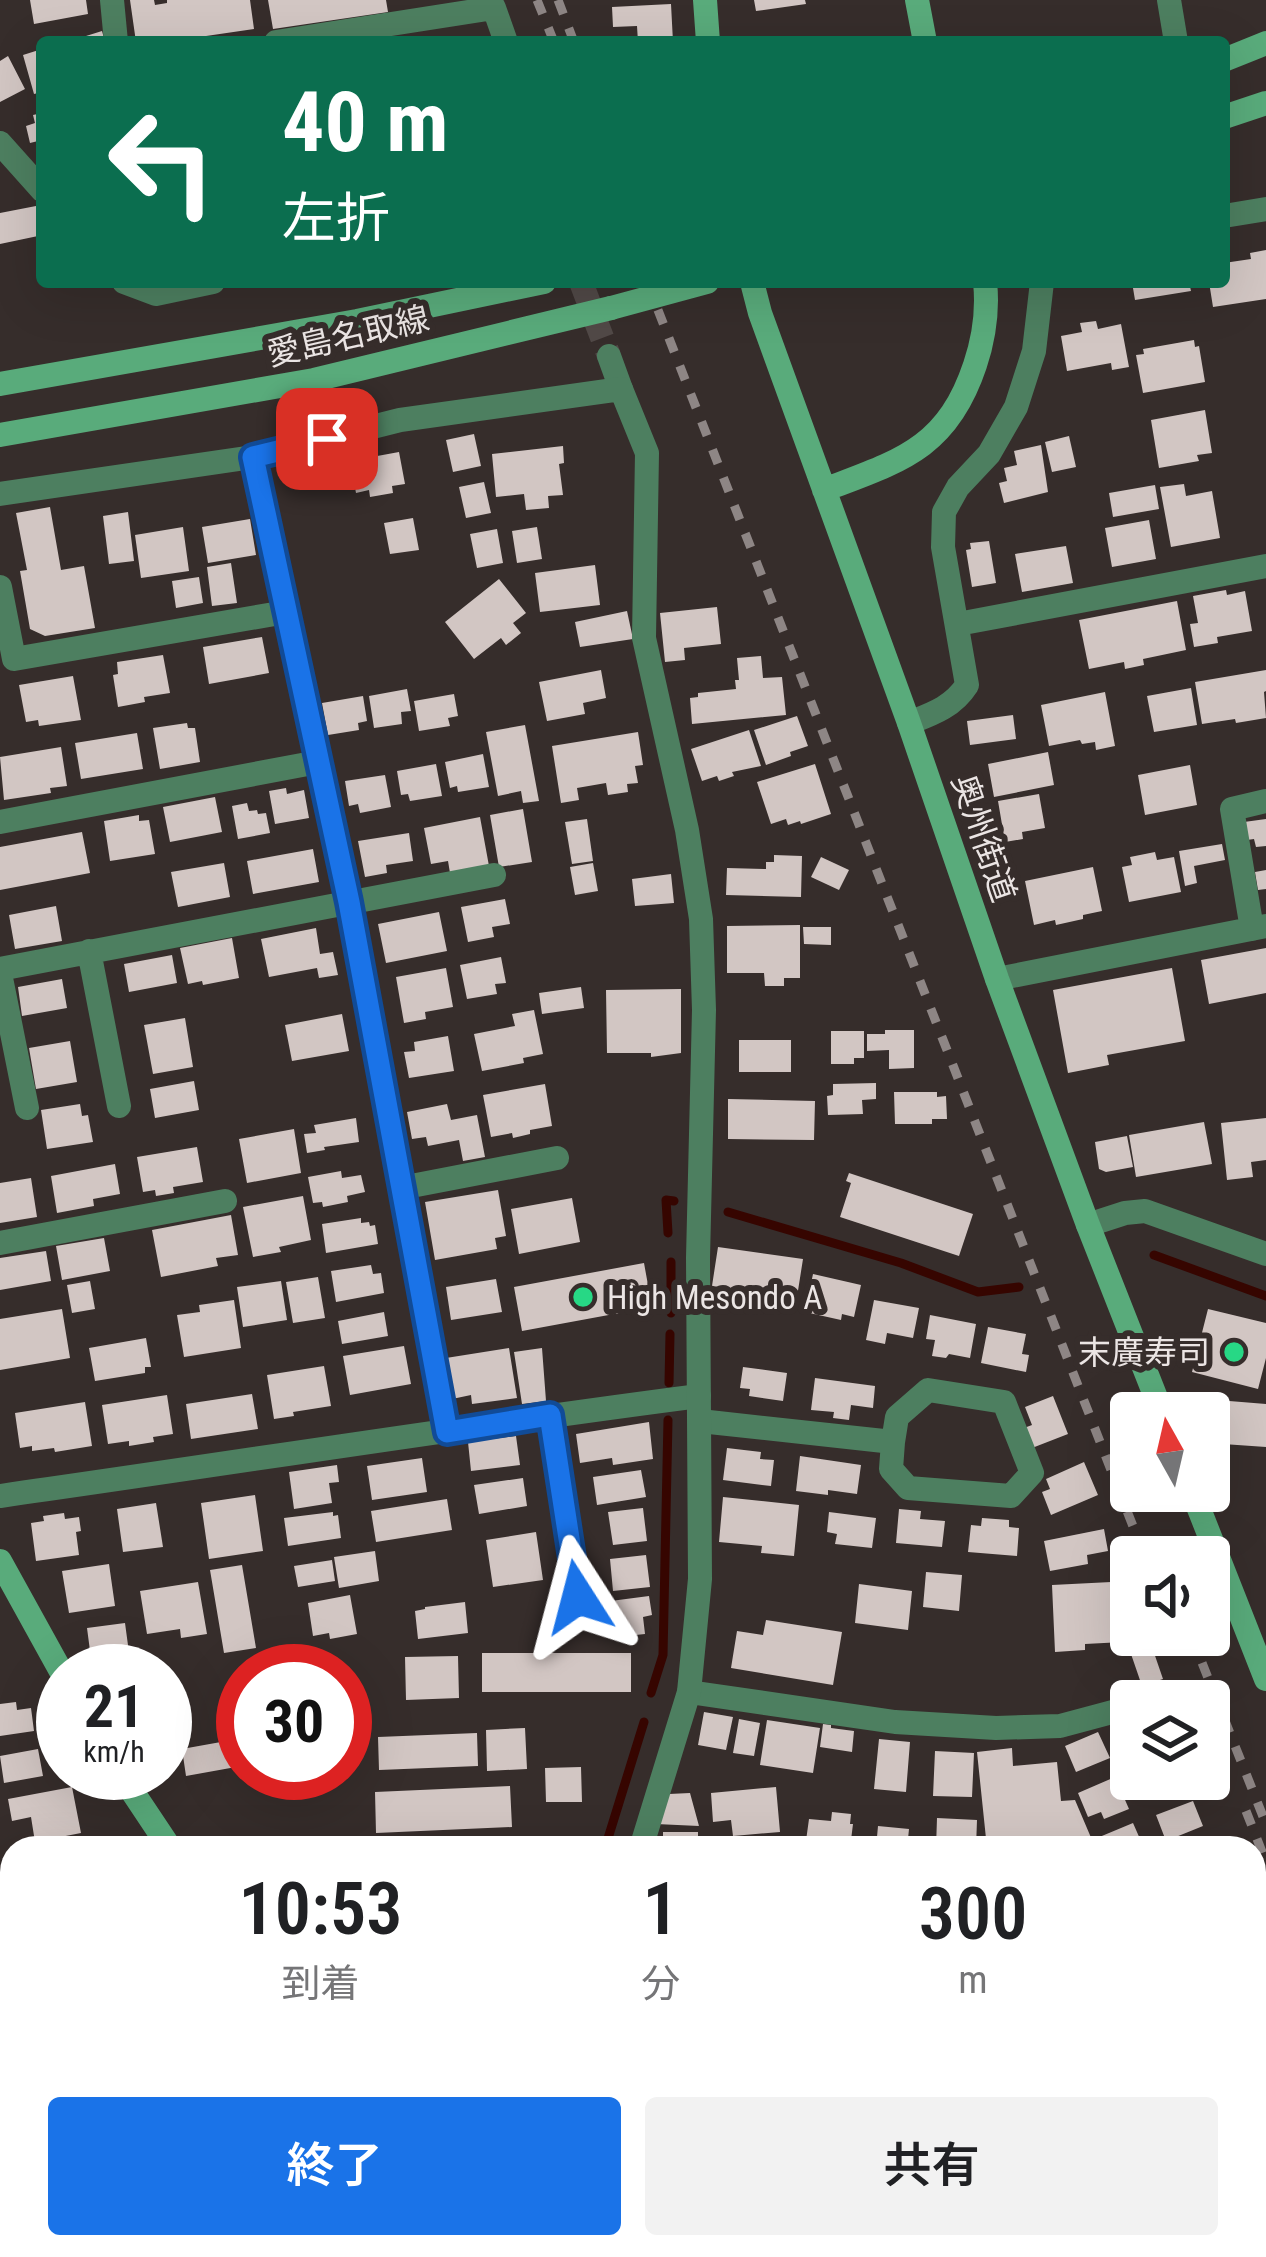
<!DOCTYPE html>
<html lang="ja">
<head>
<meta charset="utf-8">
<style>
  :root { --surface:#fff; --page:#f2f2f2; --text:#202124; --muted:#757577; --accent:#1a73e8 }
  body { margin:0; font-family:"Roboto Condensed","Noto Sans JP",sans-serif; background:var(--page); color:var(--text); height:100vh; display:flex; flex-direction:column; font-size:45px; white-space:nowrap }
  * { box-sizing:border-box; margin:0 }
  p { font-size:39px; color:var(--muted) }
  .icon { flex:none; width:66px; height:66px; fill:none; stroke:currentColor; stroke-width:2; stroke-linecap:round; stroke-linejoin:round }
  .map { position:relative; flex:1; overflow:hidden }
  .drawer { position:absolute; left:0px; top:1836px; width:1266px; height:423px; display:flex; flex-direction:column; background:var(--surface); border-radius:36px 36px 0 0; box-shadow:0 12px 48px #0002 }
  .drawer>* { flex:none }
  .guide { position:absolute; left:36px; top:36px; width:1194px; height:252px; border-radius:12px; box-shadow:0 12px 48px #0002; background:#0b6e4f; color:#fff; overflow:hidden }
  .needle { width:78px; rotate:352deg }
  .buttons { position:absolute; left:1110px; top:1392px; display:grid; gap:24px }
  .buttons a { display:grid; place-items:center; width:120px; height:120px; border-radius:12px; background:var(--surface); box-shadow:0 12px 48px #0002; font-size:60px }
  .speed { position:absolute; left:36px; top:1644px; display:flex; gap:24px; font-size:60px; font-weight:700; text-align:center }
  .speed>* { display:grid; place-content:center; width:156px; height:156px; border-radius:50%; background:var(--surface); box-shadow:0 12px 48px #0002; line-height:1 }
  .speed small { font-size:30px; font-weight:400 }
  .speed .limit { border:18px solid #d22; background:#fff; color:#111 }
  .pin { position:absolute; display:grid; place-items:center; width:102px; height:102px; color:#fff; margin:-51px; border-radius:24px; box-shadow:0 6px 18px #0006 }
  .me { position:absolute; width:132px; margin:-66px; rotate:351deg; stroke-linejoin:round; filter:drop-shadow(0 0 9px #0008) }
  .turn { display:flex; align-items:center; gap:42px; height:252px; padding:0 48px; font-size:54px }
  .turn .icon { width:156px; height:156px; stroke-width:2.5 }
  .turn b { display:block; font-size:84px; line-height:102px }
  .eta { display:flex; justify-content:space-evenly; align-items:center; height:204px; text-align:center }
  .eta b { font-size:72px; font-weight:600; line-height:84px }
  .cta { display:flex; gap:24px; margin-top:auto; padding:24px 48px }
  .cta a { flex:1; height:138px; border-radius:12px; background:var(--accent); color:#fff; font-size:48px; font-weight:600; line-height:138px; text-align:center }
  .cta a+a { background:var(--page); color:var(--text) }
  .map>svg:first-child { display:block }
</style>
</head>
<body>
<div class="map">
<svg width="1266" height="2257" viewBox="0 0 1266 2257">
  <rect width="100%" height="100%" fill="#362d2b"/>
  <path fill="#453632" d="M0,1890l12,15v260l-12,3z"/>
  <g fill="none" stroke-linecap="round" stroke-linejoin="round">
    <path stroke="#360500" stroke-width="9" d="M728,1212l173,51 77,29 41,-5
      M668,1233l-2,-33 8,1
      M1154,1255l112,41
      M671,1313v-51
      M669,1383l1,-49
      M651,1693l12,-38 5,-235
      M605,1848l39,-126
      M0,2211l12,-3
      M272,2247l3,10"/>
  </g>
  <path fill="#d2c6c3" d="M30,0h56l2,14 -54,10z
    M130,0h24l1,5 12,-2v-3h83l4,29 -89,13h-29z
    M268,0h118l2,12 -115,17z
    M754,0h51l1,4 -50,7z
    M671,4l2,38h-35l-1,-16 -24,1 -1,-20z
    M102,31l3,11h-35v-1z
    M42,49v43l-8,2 -11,-39z
    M8,56l17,33 -25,13v-41z
    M42,113v27l-12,3 -4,-17 9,-3 -2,-8z
    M36,206l6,22 -5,2 1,6 -38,8v-31z
    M1266,250v49l-53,8 -4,-25h15v-19l27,-4 -1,-6z
    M1132,282h57l2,9 -56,9z
    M1096,321l2,8 23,-5 8,43 -17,3 -1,-7 -44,8 -6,-35 21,-4 -2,-9z
    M1194,340l1,7 4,-1 6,36 -62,11 -7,-38 8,-1 -1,-5z
    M1205,410l7,43 -15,2 2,6 -40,7 -8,-48z
    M474,434l7,32 -28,6 -7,-32z
    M1069,436l7,31 -24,5 -7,-30z
    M1041,445l7,47 -44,11 -5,-20 8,-2 -3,-13 13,-3 -3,-14z
    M563,446l1,17 -5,1 4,31 -15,1 1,12 -23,2 -2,-16 -28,3 -4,-43z
    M399,452l6,32 -13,2 1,7 -23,4 -1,-7 -13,3 -6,-32z
    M484,482l7,31 -25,5 -7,-31z
    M1184,484l2,12 26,-5 8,47 -49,9 -11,-60z
    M1155,485l4,24 -46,8 -4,-24z
    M50,507l11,63 23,-4 11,62 -50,8 -15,-7 -10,-58 7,-1 -11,-57z
    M128,512l6,49 -25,3 -6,-48z
    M413,518l6,32 -29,4 -6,-31z
    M250,519l6,36 -48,8 -6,-36z
    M1149,520l7,39 -44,8 -7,-39z
    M183,527l6,44 -48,7 -6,-43z
    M537,527l5,32 -25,4 -5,-32z
    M497,529l6,34 -26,5 -7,-34z
    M989,541l7,42 -24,4 -6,-37 5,-1 -1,-6z
    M1066,546l7,37 -51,9 -7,-38z
    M231,563l6,40 -25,3 -5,-39z
    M595,565l5,40 -60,7 -5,-39z
    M199,577l4,26 -27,5 -4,-27z
    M499,579l27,34 -13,10 8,10 -15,12 -5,-7 -27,21 -29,-37z
    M1226,590l1,5 18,-4 7,40 -35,6 1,6 -24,4 -4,-23 8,-1 -5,-27z
    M1177,601l9,49 -43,9 1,6 -19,4 -1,-7 -35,7 -10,-49z
    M717,607l4,37 -37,4 1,12 -20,2 -5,-49z
    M627,611l6,28 -53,8 -5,-25z
    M262,637l7,36 -60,11 -6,-37z
    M163,655l7,38 -26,4 1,5 -27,5 -5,-32 5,-1 -1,-12z
    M761,656l2,22 19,-1 4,38 -94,9 -2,-26 8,-1v-4l38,-4 -1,-9h4l-2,-22z
    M601,670l5,28 -23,5 2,11 -38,7 -8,-39z
    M1266,670v21l-2,1 2,26 -30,5 -1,-4 -33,5 -7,-42z
    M73,676l8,44 -42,6 -1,-6 -12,2 -7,-37z
    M1191,688l6,37 -43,7 -7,-36z
    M407,689l4,22 -10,1 1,12 -28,4 -5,-32z
    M1105,692l10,54 -19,4 -1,-8 -13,2 -2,-4 -31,6 -8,-41z
    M454,694l4,22 -10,2 2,8 -31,5 -5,-30z
    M363,696l4,25 -9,2 1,7 -31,5 -6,-32z
    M1013,715l3,24 -46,6 -3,-24z
    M797,716l11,30 -18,6 1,4 -25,9 -12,-35z
    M187,723l1,5h7l5,34 -40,7 -7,-41z
    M525,725l14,76 -16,2 -2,-12 -23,5 -12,-64z
    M749,730l12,36 -29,6 2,4 -15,5 -2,-5 -15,5 -11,-32z
    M638,732l5,33 -8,1 3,17 -11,1 1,8 -20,3 -2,-12 -29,5 2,12 -18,3 -9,-57z
    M137,733l6,36 -62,10 -6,-36z
    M61,747l6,39 -17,2 1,5 -47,7 -4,-43z
    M1048,752l6,33 -60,12 -6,-33z
    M483,754l6,33 -31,5 -1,-6 -7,2 -5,-26z
    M436,764l6,32 -32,5 -2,-7 -7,1 -4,-24z
    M815,764l16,50 -30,10 -1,-3 -12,4 -2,-6 -15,5 -14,-42z
    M1190,765l7,40 -52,10 -7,-40z
    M385,775l6,32 -31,6 -2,-9 -9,2 -4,-25z
    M286,788l1,6 17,-4 5,28 -34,6 -6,-33z
    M1039,794l6,34 -23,4 1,7 -18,3 -7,-41z
    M215,797l7,35 -52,10 -7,-35z
    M247,803l2,8 8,-1 1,4 8,-1 4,20 -32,6 -6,-33z
    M523,809l9,53 -33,5 -9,-52z
    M139,815v6l10,-1 6,34 -45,7 -6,-40z
    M480,817l9,49 -39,7 -2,-12 -17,3 -7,-36z
    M587,819l6,42 -21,3 -7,-42z
    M1266,819v27l-10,1 -2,-8 -7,1 -3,-18z
    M82,832l8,41 -90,17v-43z
    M409,833l4,28 -27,4 1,8 -22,4 -7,-36z
    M1222,844l3,16 -31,6 3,17 -12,3 -6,-35z
    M313,849l6,33 -66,12 -6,-33z
    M1155,852l2,8 17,-3 7,35 -52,10 -7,-35 10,-2 -2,-8z
    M774,855l28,1 -1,41 -75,-2 1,-27 39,1v-7h8z
    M821,857l28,13 -10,20 -28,-13z
    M224,863l6,34 -52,10 -7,-35z
    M593,863l5,28 -23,4 -5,-28z
    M1093,867l9,44 -19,4v4l-27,6 -1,-5 -21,5 -9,-44z
    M1266,870v19l-8,1 -3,-18z
    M671,874l3,29 -39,3 -3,-27z
    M505,899l5,25 -18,3 2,10 -26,5 -7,-35z
    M56,906l6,35 -47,8 -6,-34z
    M439,912l8,39 -61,12 -8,-39z
    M800,925v53h-16v8h-19l-1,-13h-37v-47z
    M803,927h28v18l-27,-1z
    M316,928l4,26 13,-2 5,23 -19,3 -2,-10 -48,9 -8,-38z
    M232,938l7,40 -36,7 -1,-4 -14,3 -8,-36z
    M1266,948v45l-57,11 -8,-44z
    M172,955l5,28 -48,9 -5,-28z
    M501,957l5,26 -11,1 2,10 -30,5 -7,-34z
    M446,968l7,39 -28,5 1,7 -22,4 -8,-46z
    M1172,968l13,73 -78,14 2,10 -41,8 -15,-83z
    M62,979l5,29 -45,8 -4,-29z
    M581,987l3,21 -42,6 -3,-21z
    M681,989v64l-30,4v-4h-44l-1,-63z
    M534,1010l9,44 -20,4 1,5 -42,8 -8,-37 41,-8 -3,-12z
    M342,1014l7,37 -57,10 -7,-36z
    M185,1018l8,49 -40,7 -9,-49z
    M885,1030h29v38l-25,1v-19l-22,1v-17h18z
    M831,1031h33v27h-10v6h-23z
    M448,1036l6,35 -45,7 -5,-26 11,-1 -1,-9z
    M739,1040h52v32h-52z
    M70,1041l7,41 -41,7 -7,-41z
    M194,1081l5,29 -44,8 -5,-29z
    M876,1083v16l-14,1 1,14 -35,1 -1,-19 6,-1v-11z
    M545,1084l7,42 -22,4v4l-17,4 -1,-5 -21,4 -8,-42z
    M894,1092h43v5l9,-1 1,23h-15v5h-37z
    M728,1099l87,2 -1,39 -86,-1z
    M80,1104l2,12 6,-1 5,27 -46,7 -6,-39z
    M447,1104l4,16 26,-5 8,42 -22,4 -4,-21 -31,6 -2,-9 -14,2 -5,-27z
    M356,1118l3,24 -35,5 1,3 -18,3 -3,-19 12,-1 -2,-8z
    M1266,1118v42l-15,2 2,15 -26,3 -6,-57z
    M1204,1122l8,42 -76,13 -7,-42z
    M294,1129l7,44 -54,10 -8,-44z
    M1127,1136l6,31 -27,5 -7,-3 -4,-27z
    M197,1147l6,35 -30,5 1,6 -18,3 -1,-6 -12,2 -6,-35z
    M115,1164l5,30 -27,5 1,7 -37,7 -6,-37z
    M341,1171l1,7 19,-3 4,17 -18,4 1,6 -25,5 -1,-5 -9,1 -5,-26z
    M849,1173l124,41 -14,42 -119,-39 11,-34 -5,-2z
    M31,1178l6,39 -37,6v-40z
    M498,1190l8,46 -11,2 2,11 -62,11 -10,-58z
    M303,1196l8,44 -32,7 2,5 -28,5 -10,-50z
    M572,1198l8,44 -61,12 -8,-45z
    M231,1215l7,40 -22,3 2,8 -57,11 -9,-47z
    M361,1218v5l8,-1 1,4 5,-1 3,19 -52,9 -4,-29z
    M104,1238l6,33 -48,9 -6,-34z
    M718,1247l85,12 -6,38 -85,-11z
    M46,1251l5,30 -51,9v-32z
    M644,1263l8,44 -130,24 -8,-44z
    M371,1265l2,9 8,-1 3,20 -48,9 -5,-31z
    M813,1274l48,11 -7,32 -12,-3 -1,6 -36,-8z
    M318,1277l7,41 -32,5 -7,-41z
    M496,1279l6,33 -51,8 -5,-33z
    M90,1281l5,28 -23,4 -5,-28z
    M281,1281l6,39 -44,7 -6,-40z
    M234,1300l7,48 -57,9 -7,-42 23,-3 -1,-7z
    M874,1300l45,8 -6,30 -26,-5 -2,11 -19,-4z
    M62,1309l8,49 -70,12v-51z
    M1208,1309l58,14v35l-8,31 -66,-17z
    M384,1312l4,24 -46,8 -4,-23z
    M930,1315l46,9 -6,34 -21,-4 -3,4 -14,-2 3,-16 -9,-1z
    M988,1327l38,7 -4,20 7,1 -3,17 -45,-9z
    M146,1338l5,29h-6v6l-50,8 -6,-33z
    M404,1346l7,38 -61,11 -7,-39z
    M509,1348l8,50 -45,6 -1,-9 -19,4 -6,-41z
    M542,1348l4,53 -24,3 -8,-52z
    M324,1366l7,40 -38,6 1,4 -20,3 -7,-44z
    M743,1367l44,6 -4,28 -34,-5 1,-7 -10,-1z
    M815,1378l60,8 -2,22 -22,-3 -2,15 -16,-2 1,-6 -23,-2z
    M252,1394l6,35 -67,10 -5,-35z
    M167,1395l6,39 -20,3 1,5 -25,4v-5l-21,3 -6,-39z
    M1053,1396l15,38 -36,14 -8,-20 8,-3 -7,-18z
    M1217,1400l49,4v43l-43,-3 1,-20 -9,-1z
    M85,1402l7,44 -37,6 -1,-4 -22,3v-5l-12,2 -5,-35z
    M649,1422l4,37 -40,6 -1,-7 -32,5 -4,-29z
    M516,1436l4,29 -49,6 -3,-29z
    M727,1448l34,4 -1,7 14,1 -3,26 -48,-6z
    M800,1456l61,9 -4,29 -29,-4v5l-32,-4z
    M422,1458l5,34 -55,8 -5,-34z
    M1084,1462l14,33 -47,20 -9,-23 8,-3 -4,-10z
    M337,1465l2,17 -10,1 3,20 -38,6 -5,-37z
    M641,1470l5,27 -49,8 -4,-28z
    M523,1478l4,28 -48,8 -5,-29z
    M255,1495l8,56 -54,8 -8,-56z
    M723,1497l76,8 -5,51 -33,-3 1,-7 -43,-4z
    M447,1499l5,31 -76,12 -5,-31z
    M156,1503l7,44 -40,5 -6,-43z
    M643,1508l4,33 -34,4 -5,-33z
    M899,1509l22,2 -1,8 25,2 -3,26 -46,-4z
    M333,1512v4l5,-1 3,23 -53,8 -4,-28z
    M829,1512l47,6 -4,30 -37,-4 2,-10 -10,-2z
    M64,1513l1,6 14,-2 2,14 -5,1 3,23 -43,6 -5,-38 13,-2 -1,-5z
    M982,1518l27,2v7l10,1 -2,28 -49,-4 3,-27 10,1z
    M1104,1529l4,22 -21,4 1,9 -38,7 -6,-30z
    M536,1532l7,48 -50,7 -7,-47z
    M375,1551l4,30 -40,7 -5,-31z
    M646,1555l4,32 -37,4 -3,-32z
    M332,1560l3,21 -37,6 -4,-21z
    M109,1564l6,42 -46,7 -7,-42z
    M242,1565l14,83 -32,5 -14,-83z
    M926,1572l36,3 -3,36 -36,-4z
    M1131,1581v53h-8v8l-38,2v6l-30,2 -3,-67z
    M198,1582l9,52 -26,4 -1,-9 -33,5 -7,-43z
    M859,1584l53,7 -4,39 -53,-7z
    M350,1595l7,39 -27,5 -1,-6 -16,3 -5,-33z
    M649,1596l3,19 -9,2 2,17 -37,4 -5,-36z
    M465,1602l3,31 -50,6 -3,-28 10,-2v-2z
    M766,1620l76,12 -9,53 -102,-17 6,-37 26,4z
    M125,1623l5,37 -38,6 -5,-38z
    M1152,1647l11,32 -21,7 -11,-32z
    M482,1653h149v39h-149z
    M458,1656l1,42 -53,2 -1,-43z
    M176,1676l4,31 -15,2v-31z
    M16,1702l1,8 14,-2 3,23 -34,5v-32z
    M704,1712l29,5 -7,33 -28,-5z
    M739,1719l21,4 -6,33 -21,-3z
    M767,1720l53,8 -7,45 -53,-8z
    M823,1724l8,1v3l23,3 -2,21 -32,-5z
    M525,1728l2,41 -40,2 -1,-41z
    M1098,1732l12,26 -34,14 -11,-26z
    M477,1733l1,33 -99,4 -1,-33z
    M879,1739l31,3 -4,50 -32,-3z
    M232,1740l4,27 -50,9 -4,-27z
    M1012,1748l1,18 44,-4 4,39 14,-1 20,47 -108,1 -10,-96z
    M38,1749l5,27 -39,7 -4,-27z
    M935,1751l39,2 -2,44 -39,-1z
    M581,1767l1,35h-36l-1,-34z
    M1115,1777l14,32 -25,10 -3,-7 -13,5 -10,-24z
    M1138,1779h51l-44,18z
    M510,1786l2,41 -136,6 -1,-41z
    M72,1787l9,46 -46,9 -4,-25 -19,4 -4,-22z
    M776,1787l4,45 -47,4 -2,-16 -18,2 -2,-29z
    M690,1793l9,33 -43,-2 13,-30z
    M1193,1801l10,25 -37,15 -10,-26z
    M832,1812l19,2 -1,10h3l-3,24h-45l4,-29 22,2z
    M937,1818l40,2 -1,28h-40z
    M1133,1823l11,25h-43l-4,-10z
    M878,1826l31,3 -1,10h9l-1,9h-40z
    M663,1832h35v16h-35z
    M1254,2063l12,2v38l-12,-1z
    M1266,2142v38l-12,1v-38z
    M11,2242l8,15h-19v-12z
    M37,2247h47l3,10h-47z
    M216,2247h39l3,10h-47l-3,-8z
    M959,2247h40l1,10h-40z"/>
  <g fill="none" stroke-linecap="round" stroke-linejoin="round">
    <path stroke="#514947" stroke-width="24" stroke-dasharray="24 12" stroke-linecap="butt" d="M581,282l28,74"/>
    <path stroke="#4d7f60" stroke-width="24" d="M112,0l4,42
      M1169,0l7,42
      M494,8l12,34
      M276,42l218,-34 -4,-8
      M0,143l42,47
      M1224,216l42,-7
      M124,282l32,12 57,-12
      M609,356l12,33
      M253,457l96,445 98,530
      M0,587l14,72 272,-47
      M958,624l308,-58
      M909,723c23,-9 44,-16 58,-38l-24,-138 1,-35 14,-25 31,-33 27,-47 18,-56 8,-69
      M0,822l318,-60
      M1252,929l-20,-120 34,-8
      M89,951l30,155
      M0,969l494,-94
      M0,973l27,135
      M997,979l269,-53
      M401,1188l156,-30
      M1088,1225l37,-12 20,-2 121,43
      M0,1243l225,-42
      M549,1415l29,182
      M700,1421l193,21 4,-25 31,-27 76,12 28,71 -21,23 -103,-8 -17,-19 2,-27
      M0,1496c233,-33 466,-70 699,-100
      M689,1692l206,30 101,6 64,-2 71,-19
      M1254,2005l12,1
      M174,2257h4"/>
    <path stroke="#4d7f60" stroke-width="24" d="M0,494l253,-37 147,-37 221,-31 26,64 -3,185 43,192 14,89 3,91 -6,248 2,321 -11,113 -48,156
      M610,2257l1,-10"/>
    <path stroke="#59ab7b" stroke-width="24" d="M705,0l3,42
      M917,0l8,42
      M1224,60l42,-17
      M1224,117l42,-14
      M752,282l8,31 149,410 88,256 91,246 74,188
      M0,384l357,-63 187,-39
      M0,435l314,-55 297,-72
      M824,490c76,-29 123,-41 151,-125 9,-27 13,-55 10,-83
      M1192,1491l74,188
      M0,1561l63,114
      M120,1773l50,75
      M464,2247l8,10"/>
    <path stroke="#8e8685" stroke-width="9" stroke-dasharray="15 15" stroke-linecap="butt" d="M537,0l17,42
      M558,0l16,42
      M647,282l498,1275
      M1191,1635l75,189
      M1246,1811l20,51"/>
    <path stroke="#59ab7b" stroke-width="24" d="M611,308l96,-26"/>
  </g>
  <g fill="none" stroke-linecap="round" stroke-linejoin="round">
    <defs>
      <path id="route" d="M327,439l-74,18 96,445 98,530 103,-17 28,182"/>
    </defs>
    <use href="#route" stroke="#114b97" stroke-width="30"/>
    <use href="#route" stroke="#1a73e8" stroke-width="21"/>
  </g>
  <g fill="#27d885" stroke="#362d2b" stroke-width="4.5">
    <circle cx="583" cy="1297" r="12"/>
    <circle cx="1234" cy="1352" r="12"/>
  </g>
  <g text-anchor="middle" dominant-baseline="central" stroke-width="12" stroke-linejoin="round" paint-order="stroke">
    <g font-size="33" fill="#ebe5e4" stroke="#362d2b">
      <text transform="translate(348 336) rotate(-13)">愛島名取線</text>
      <text transform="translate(984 838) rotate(71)">奥州街道</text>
    </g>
    <g font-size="33" fill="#ebe5e4" stroke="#362d2b" text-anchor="start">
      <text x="607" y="1297">High Mesondo A</text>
      <text x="1210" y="1352" text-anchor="end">末廣寿司</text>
    </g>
  </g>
</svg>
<div class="buttons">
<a><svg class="needle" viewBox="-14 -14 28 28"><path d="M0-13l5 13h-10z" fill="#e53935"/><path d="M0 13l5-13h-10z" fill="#757577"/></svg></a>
<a><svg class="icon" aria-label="sound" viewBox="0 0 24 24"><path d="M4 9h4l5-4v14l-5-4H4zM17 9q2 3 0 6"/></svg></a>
<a><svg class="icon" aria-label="layers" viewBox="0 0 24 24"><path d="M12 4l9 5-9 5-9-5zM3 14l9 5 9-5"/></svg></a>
</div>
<div class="speed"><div>21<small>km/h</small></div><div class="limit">30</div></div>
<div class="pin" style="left:327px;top:439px;background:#d93025"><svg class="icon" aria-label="arrive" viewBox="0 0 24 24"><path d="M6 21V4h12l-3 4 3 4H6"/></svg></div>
<svg class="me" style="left:578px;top:1597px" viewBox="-20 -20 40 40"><path d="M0-17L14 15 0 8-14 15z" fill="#1a73e8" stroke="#fff" stroke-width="4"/></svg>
<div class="guide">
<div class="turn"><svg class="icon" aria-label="left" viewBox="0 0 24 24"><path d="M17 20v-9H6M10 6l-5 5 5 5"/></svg><div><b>40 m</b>左折</div></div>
</div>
<section class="drawer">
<div class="eta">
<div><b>10:53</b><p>到着</p></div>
<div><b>1</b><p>分</p></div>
<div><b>300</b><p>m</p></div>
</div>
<div class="cta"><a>終了</a><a>共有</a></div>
</section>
</div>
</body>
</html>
